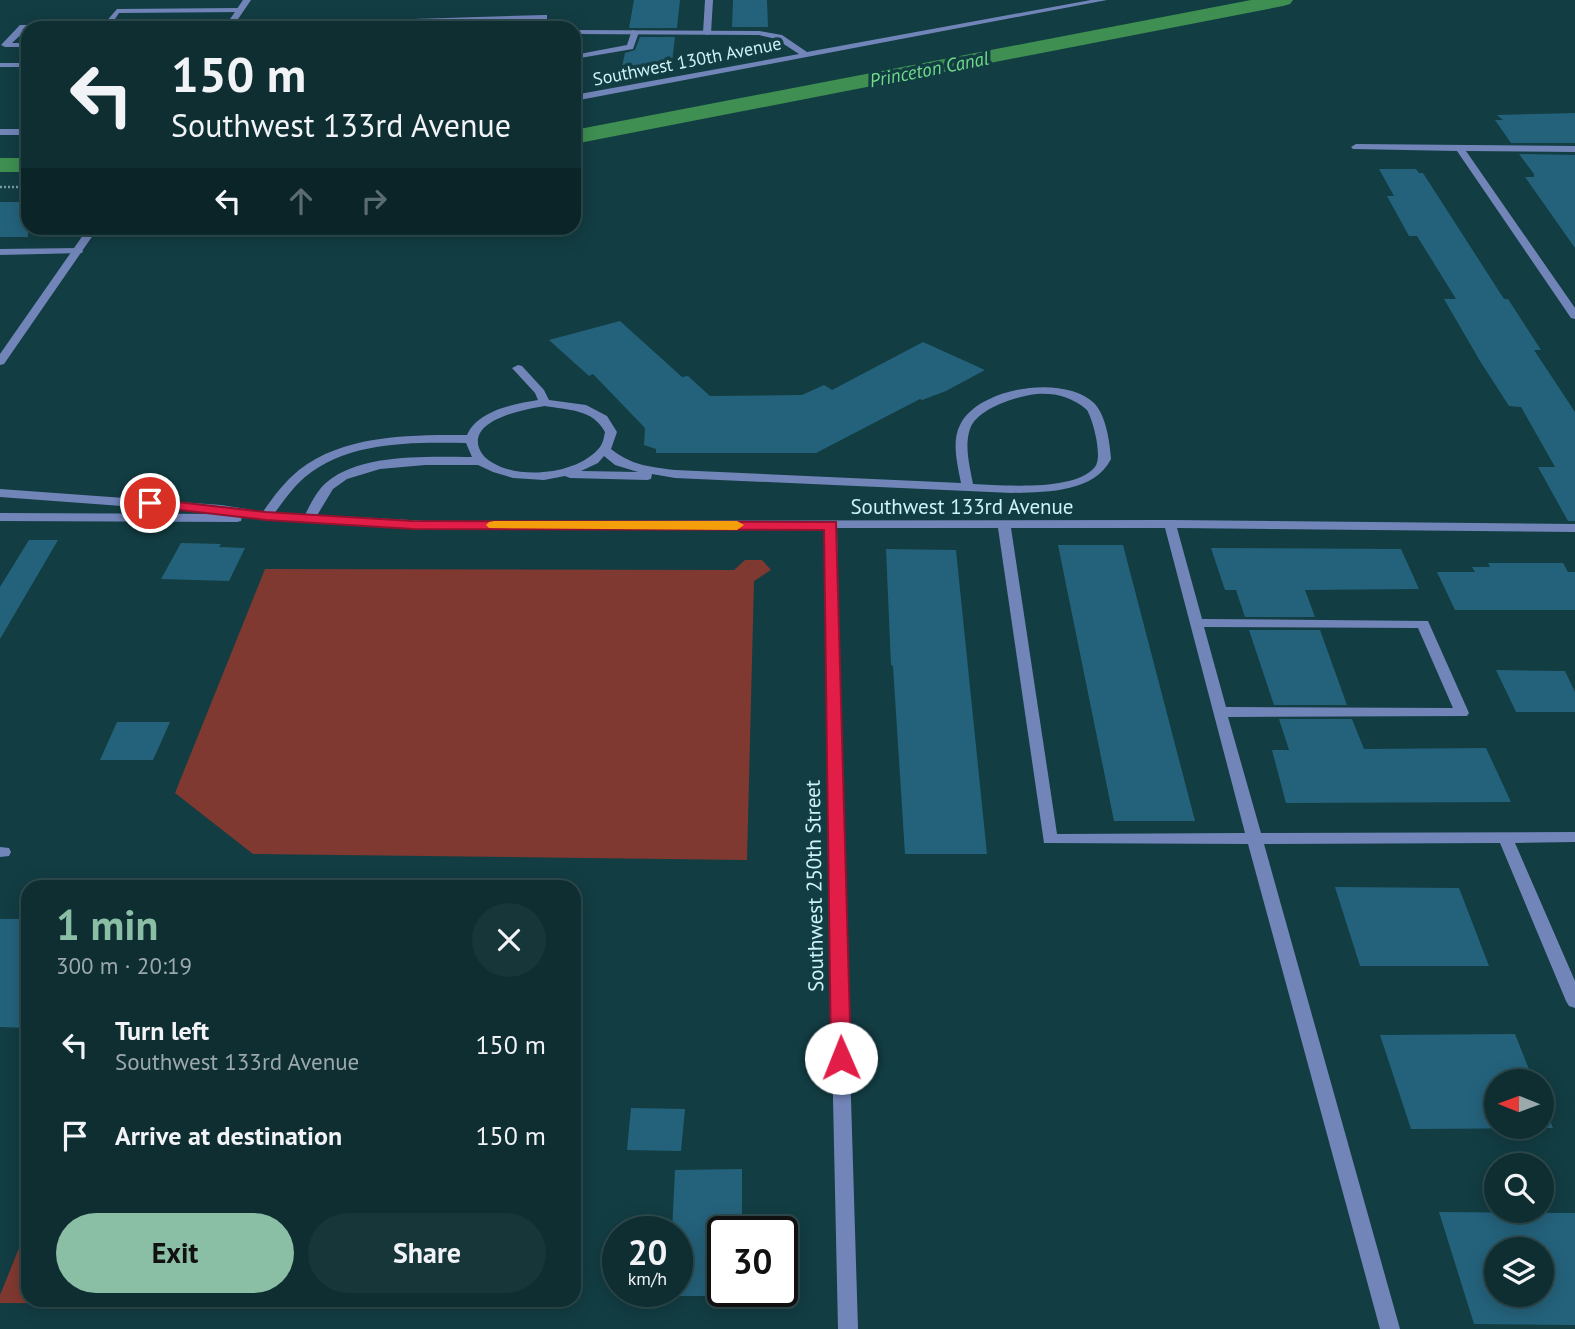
<!DOCTYPE html>
<html lang="en">
<head>
<meta charset="utf-8">
<style>
  :root { --surface:#0e2e32; --page:#17363a; --text:#f1f3f6; --muted:#9ba8ac; --line:#2e4a4d; --accent:#8abfa5 }
  body { margin:0; font-family:"PT Sans",sans-serif; background:var(--page); color:var(--text); height:100vh; display:flex; flex-direction:column; font-size:26px; white-space:nowrap }
  * { box-sizing:border-box; margin:0 }
  p { font-size:23px; color:var(--muted) }
  .icon { flex:none; width:38px; height:38px; fill:none; stroke:currentColor; stroke-width:2; stroke-linecap:round; stroke-linejoin:round }
  .map { position:relative; flex:1; overflow:hidden }
  .drawer { position:absolute; left:21px; top:880px; width:560px; height:427px; display:flex; flex-direction:column; background:var(--surface); border-radius:21px; box-shadow:0 4px 18px #0003,0 0 0 2px var(--line) }
  .drawer>* { flex:none }
  .hud { position:absolute; left:21px; top:21px; width:560px; height:214px; border-radius:21px; box-shadow:0 4px 18px #0003,0 0 0 2px var(--line); background:#0e2e32; color:var(--text); overflow:hidden }
  .needle { width:46px; rotate:271deg }
  .tools { position:absolute; left:1484px; top:1069px; display:grid; gap:14px }
  .tools a { display:grid; place-items:center; width:70px; height:70px; border-radius:50%; background:var(--surface); box-shadow:0 4px 18px #0003,0 0 0 2px var(--line); font-size:35px }
  .speed { position:absolute; left:602px; top:1216px; display:flex; gap:14px; font-size:35px; font-weight:700; text-align:center }
  .speed>* { display:grid; place-content:center; width:91px; height:91px; border-radius:50%; background:var(--surface); box-shadow:0 4px 18px #0003,0 0 0 2px var(--line); line-height:1 }
  .speed small { font-size:18px; font-weight:400 }
  .speed .limit { border:4px solid #111; border-radius:10px; background:#fff; color:#111 }
  .pin { position:absolute; display:grid; place-items:center; width:60px; height:60px; color:#fff; margin:-30px; border:4px solid #fff; border-radius:50%; box-shadow:0 2px 7px #0007 }
  .me { position:absolute; width:77px; margin:-38px; rotate:359deg; stroke-linejoin:round; filter:drop-shadow(0 0 5px #0008) }
  .turn { display:flex; align-items:center; gap:24px; height:147px; padding:0 35px; font-size:32px }
  .turn .icon { width:91px; height:91px; stroke-width:2.5 }
  .turn b { display:block; font-size:49px; line-height:60px }
  .lanes { display:flex; align-items:center; height:66px; padding:0 35px; background:#0003; justify-content:center; gap:35px; direction:ltr }
  .lanes .off { opacity:.35 }
  .round { display:grid; place-items:center; flex:none; width:74px; height:74px; border-radius:37px; background:var(--page) }
  .summary { display:flex; align-items:center; justify-content:space-between; height:119px; padding:0 35px }
  h1 { font-size:42px; font-weight:700; line-height:52px; color:var(--accent) }
  .cta { display:flex; gap:14px; margin-top:auto; padding:14px 35px }
  .cta a { flex:1; height:80px; border-radius:42px; background:var(--accent); color:#111; font-size:28px; font-weight:700; line-height:80px; text-align:center }
  .cta a+a { background:var(--page); color:var(--text) }
  ul { padding:0; list-style:none }
  li { display:flex; align-items:center; gap:21px; height:91px; padding:0 35px }
  li div { flex:1 }
  li b { display:block; font-size:26px }
  li em { font-style:normal }
  .map>svg:first-child { display:block }
</style>
</head>
<body>
<div class="map">
<svg width="1575" height="1329" viewBox="0 0 1575 1329">
  <rect width="100%" height="100%" fill="#123d43"/>
  <path fill="#803930" d="M745,560h17l9,10 -17,11 -7,279 -494,-6 -78,-61 90,-224 469,1z
    M28,1226v74h177l-29,4 -176,-1v-8z"/>
  <g fill="none" stroke-linecap="round" stroke-linejoin="round">
    <path fill="#3e8f51" fill-rule="evenodd" d="M1251,0h42l-3,4 -7,2 -709,138v-14z
      M0,158h28v14h-28z"/>
  </g>
  <path fill="#24627b" fill-rule="evenodd" d="M634,0h46l-3,28h-48z
    M733,0h34l1,27h-36z
    M640,37h35l-3,25 -51,9 4,-18 10,-3z
    M1575,113v30h-64l-16,-23h8l-6,-5z
    M1519,154l56,1v93l-50,-71h9v-3z
    M1379,169h37l3,4h4l81,126h4l33,51h-7l41,62v109h-7l-30,-54h17l-34,-60 -12,-1 -29,-45 -36,-62h12l-39,-63h-8l-22,-40h7z
    M0,202h28v35h-28z
    M620,321l62,56 6,-1 22,20 92,-1 22,-10 8,5 91,-48 62,28 -39,21 -24,9 -2,-1 -104,54h-160v-4l-12,-4 1,-17 -52,-54 -4,2 -40,-36z
    M29,540h29l-58,99v-52z
    M181,543l40,1 -2,3 26,1 -16,33 -68,-2z
    M1058,545h65l72,276h-81z
    M1211,548l190,1 18,40 -114,1 10,27h-70l-9,-27h-11z
    M886,549l70,1 31,304h-82l-12,-188 -2,-1z
    M1488,563h75l5,9h7v38h-120l-18,-38h38l-3,-5h18z
    M1249,630h71l27,75h-73z
    M1496,670l69,1 10,21v20h-59z
    M1279,719h73l12,30 122,-1 25,54 -225,1 -14,-53h17z
    M117,722h53l-17,38h-53z
    M1335,887l124,1 30,78h-129z
    M0,919h28v109l-28,-1z
    M1515,1034l19,48h-38v45h46v-26l11,27 -142,1 -31,-94z
    M631,1108l54,1 -4,42 -54,-1z
    M742,1169v63h-19v64h-46v-64h-5l3,-62z
    M1439,1212l136,1v112l-101,-1zM1496,1250h46v45h-46z"/>
  <g fill="none" stroke-linecap="round" stroke-linejoin="round">
    <path stroke="#759da3" stroke-width="2.5" stroke-dasharray="2 2" stroke-linecap="butt" d="M0,187h28"/>
    <path fill="#7285b9" fill-rule="evenodd" d="M705,0h8l-2,33 -4,2 -4,-2z
      M240,8h3v4l-124,1 -10,15h-81l-16,15h16v4h-23l-4,-2 19,-20 84,-1 13,-15z
      M544,15h3v4l-199,6 -115,-2 -4,-2 4,-2 115,2z
      M632,30l7,2 -6,17 -59,10v-4l53,-10z
      M0,63h28v4h-28z
      M0,129h28v6h-28z
      M78,248l5,3 -1,2 -82,2v-6z
      M518,365l4,1 22,24 5,10 37,5 21,11 10,16 -6,17c19,16 40,18 64,21l286,13c-3,-17 -10,-41 -1,-58 18,-38 104,-51 134,-22 12,12 16,40 17,56 -17,34 -66,33 -99,34l-337,-15 -23,-4 -1,5 -4,1 -77,-2 -5,-2 -21,4 -31,-2 -20,-6 -15,-7h-53l-45,4 -33,10 -14,10 -20,33h-8l-2,-3c6,-12 13,-28 24,-37 35,-29 101,-25 145,-25l-6,-14c-54,-1 -118,-2 -161,34 -14,12 -24,28 -35,42h-8l-2,-3c11,-16 23,-33 39,-46 46,-36 113,-35 168,-35 11,-25 47,-31 71,-35l-3,-7 -23,-25zM1037,394c19,-1 35,3 50,16 6,10 16,47 8,57 -21,25 -92,18 -122,17 -3,-17 -9,-38 -3,-55 7,-21 48,-33 67,-35zM545,406c23,4 48,3 60,26 -1,5 -2,11 -5,15 -21,27 -79,33 -107,16 -7,-4 -11,-8 -14,-15 -10,-29 47,-39 66,-42zM604,456l11,9 23,7 -57,-1 17,-8z
      M0,847l9,1 2,4 -2,4 -9,1z"/>
    <path fill="#7285b9" fill-rule="evenodd" d="M1091,0h16l-533,101v-6l225,-41 -23,-15 -17,-4 -185,-1v-4l185,1 23,4 25,17z
      M1356,144l219,2v6l-109,-1 109,157v11l-4,-1 -114,-167 -104,-2 -2,-2z
      M0,489l221,16 45,7 162,9 742,-1 405,4v8l-398,-4 25,91 226,2 41,92 -2,3 -239,1 33,116 314,-1v10l-60,1 60,138v27l-6,-2 -3,-5 -66,-158 -236,1 136,485h-20l-132,-485 -204,-1 -46,-315h-161l7,340 14,461h-20l-10,-461 -3,-340 -397,1 -162,-9 -24,-4 -1,5 -4,1 -237,-1v-8l230,1 -230,-17zM1011,528h154l80,305 -188,1zM1204,627l214,1 35,80 -227,-1z"/>
    <path fill="#7285b9" fill-rule="evenodd" d="M243,0h8l-19,28h-8z
      M88,228h10l-94,136 -4,1v-11z"/>
  </g>
  <path fill="#e11d48" stroke="#92132f" stroke-width="2" d="M150,499l116,13 147,9 423,1 15,536 -3,6 -7,2 -7,-2 -3,-6 -7,-528 -411,-1 -147,-9 -121,-14 -2,-3z"/>
  <path fill="#f59e0b" d="M494,521h243l7,4 -7,5 -248,-2 -3,-3 3,-3z"/>
  <g text-anchor="middle" dominant-baseline="central" stroke-width="7" stroke-linejoin="round" paint-order="stroke">
    <g font-size="18" fill="#cdf2f8" stroke="#123d43">
      <text transform="translate(687 61) rotate(-11)">Southwest 130th Avenue</text>
    </g>
    <g font-size="19" font-style="italic" fill="#71db88" stroke="#123d43">
      <text transform="translate(929 69) rotate(-11)">Princeton Canal</text>
    </g>
    <g font-size="21" fill="#cdf2f8" stroke="#123d43">
      <text x="962" y="506">Southwest 133rd Avenue</text>
      <text transform="translate(814 886) rotate(-91)">Southwest 250th Street</text>
    </g>
  </g>
</svg>
<div class="tools">
<a><svg class="needle" viewBox="-14 -14 28 28"><path d="M0-13l5 13h-10z" fill="#e53935"/><path d="M0 13l5-13h-10z" fill="#9ba8ac"/></svg></a>
<a><svg class="icon" aria-label="search" viewBox="0 0 24 24"><circle cx="10" cy="10" r="6"/><path d="M15 15l6 6"/></svg></a>
<a><svg class="icon" aria-label="layers" viewBox="0 0 24 24"><path d="M12 4l9 5-9 5-9-5zM3 14l9 5 9-5"/></svg></a>
</div>
<div class="speed"><div>20<small>km/h</small></div><div class="limit">30</div></div>
<div class="pin" style="left:150px;top:503px;background:#d93025"><svg class="icon" aria-label="arrive" viewBox="0 0 24 24"><path d="M6 21V4h12l-3 4 3 4H6"/></svg></div>
<svg class="me" style="left:841px;top:1058px" viewBox="-20 -20 40 40"><circle r="19" fill="#fff"/><path d="M0-13L10 11 0 6-10 11z" fill="#e11d48"/></svg>
<div class="hud">
<div class="turn"><svg class="icon" aria-label="left" viewBox="0 0 24 24"><path d="M17 20v-9H6M10 6l-5 5 5 5"/></svg><div><b>150 m</b>Southwest 133rd Avenue</div></div>
<div class="lanes"><svg class="icon" aria-label="left" viewBox="0 0 24 24"><path d="M17 20v-9H6M10 6l-5 5 5 5"/></svg><svg class="icon off" aria-label="ahead" viewBox="0 0 24 24"><path d="M12 20V5M6 11l6-6 6 6"/></svg><svg class="icon off" aria-label="right" viewBox="0 0 24 24"><path d="M7 20v-9h11M14 6l5 5-5 5"/></svg></div>
</div>
<section class="drawer">
<div class="summary"><div><h1>1 min</h1><p>300 m · 20:19</p></div><a class="round"><svg class="icon" aria-label="close" viewBox="0 0 24 24"><path d="M6 6l12 12M18 6L6 18"/></svg></a></div>
<ul>
<li><svg class="icon" aria-label="left" viewBox="0 0 24 24"><path d="M17 20v-9H6M10 6l-5 5 5 5"/></svg><div><b>Turn left</b><p>Southwest 133rd Avenue</p></div><em>150 m</em></li>
<li><svg class="icon" aria-label="arrive" viewBox="0 0 24 24"><path d="M6 21V4h12l-3 4 3 4H6"/></svg><div><b>Arrive at destination</b></div><em>150 m</em></li>
</ul>
<div class="cta"><a>Exit</a><a>Share</a></div>
</section>
</div>
</body>
</html>
